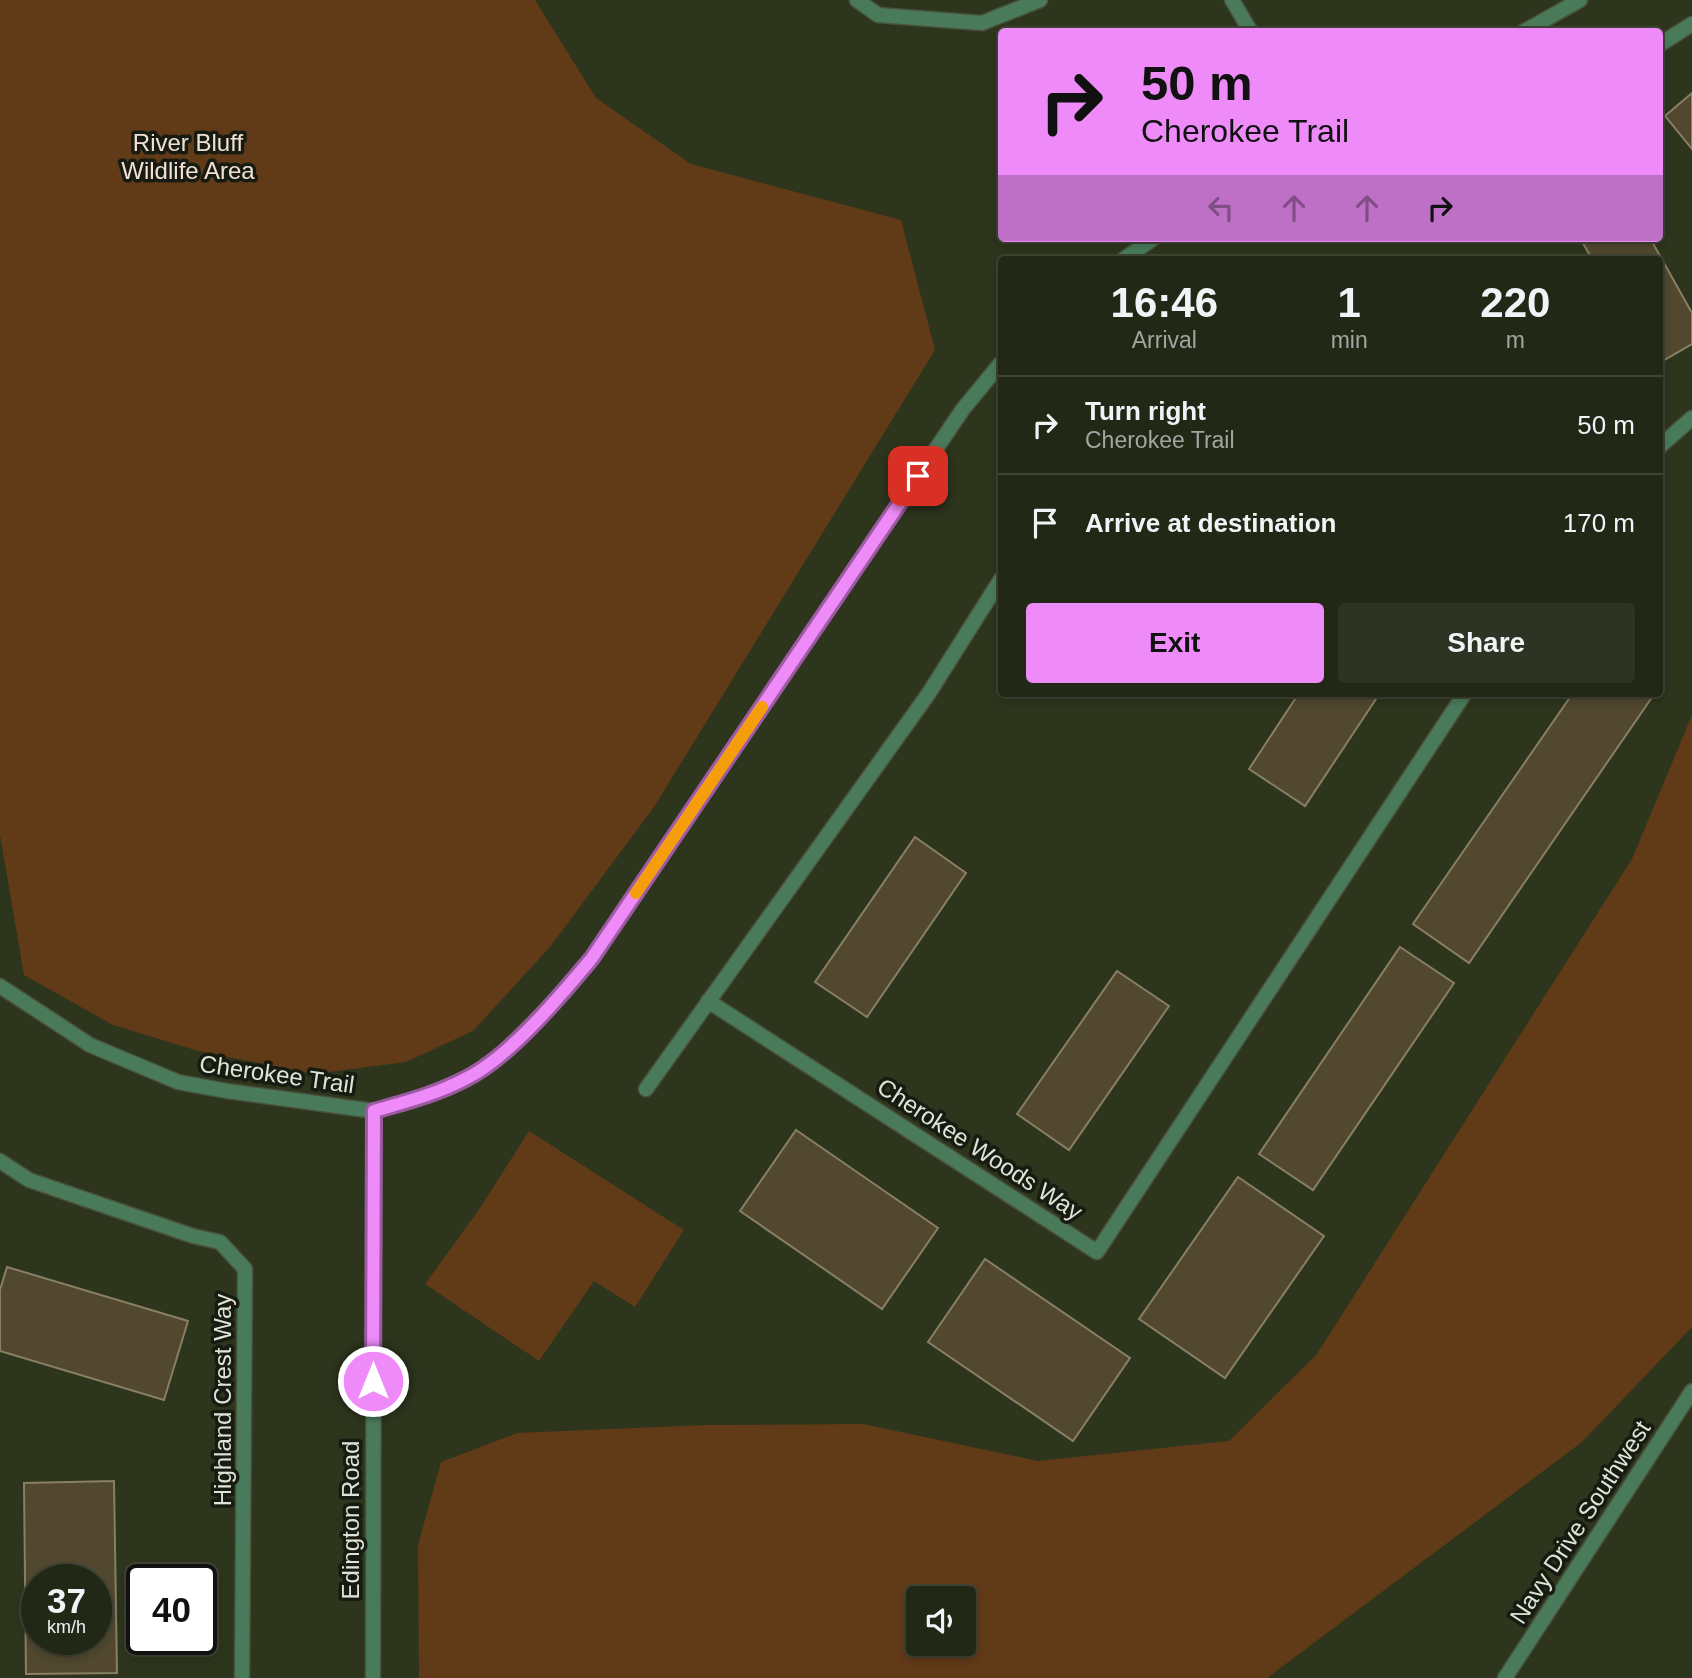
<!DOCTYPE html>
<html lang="en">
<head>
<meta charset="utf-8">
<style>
  :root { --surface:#222816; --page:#2e3423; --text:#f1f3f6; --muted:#a2a6a1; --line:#3f4435; --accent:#ee8bf8 }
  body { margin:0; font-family:Helvetica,sans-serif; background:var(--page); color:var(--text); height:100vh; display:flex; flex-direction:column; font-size:26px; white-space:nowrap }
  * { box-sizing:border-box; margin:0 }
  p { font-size:23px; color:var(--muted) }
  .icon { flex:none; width:38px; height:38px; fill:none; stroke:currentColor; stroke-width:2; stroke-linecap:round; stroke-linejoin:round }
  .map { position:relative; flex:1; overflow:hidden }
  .sheet { position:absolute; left:998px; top:256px; width:665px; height:441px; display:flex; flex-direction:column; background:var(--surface); border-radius:7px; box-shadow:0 4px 10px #0003,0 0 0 2px var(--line) }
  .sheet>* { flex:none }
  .hud { position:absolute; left:998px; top:28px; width:665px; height:214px; border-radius:7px; box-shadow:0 4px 10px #0003,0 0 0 2px var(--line); background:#ee8bf8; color:#111; overflow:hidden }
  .fabs { position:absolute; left:906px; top:1586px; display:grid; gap:14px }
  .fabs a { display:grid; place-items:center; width:70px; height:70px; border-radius:7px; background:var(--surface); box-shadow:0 4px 10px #0003,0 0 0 2px var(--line); font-size:35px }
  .speed { position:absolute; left:21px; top:1564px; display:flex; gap:14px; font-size:35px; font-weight:700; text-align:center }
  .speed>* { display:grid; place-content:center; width:91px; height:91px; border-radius:50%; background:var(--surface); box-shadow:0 4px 10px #0003,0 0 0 2px var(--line); line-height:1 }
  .speed small { font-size:18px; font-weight:400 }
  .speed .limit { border:4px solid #111; border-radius:10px; background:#fff; color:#111 }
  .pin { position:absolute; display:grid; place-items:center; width:60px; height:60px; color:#fff; margin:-30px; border-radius:14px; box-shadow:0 4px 10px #0006 }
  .me { position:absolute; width:77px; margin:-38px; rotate:0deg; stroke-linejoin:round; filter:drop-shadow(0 0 5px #0008) }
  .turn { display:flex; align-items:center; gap:24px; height:147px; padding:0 28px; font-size:32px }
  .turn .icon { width:91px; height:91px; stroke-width:2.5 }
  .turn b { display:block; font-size:49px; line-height:60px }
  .lanes { display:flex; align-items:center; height:66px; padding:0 28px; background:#0003; justify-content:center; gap:35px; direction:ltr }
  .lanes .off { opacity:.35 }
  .eta { display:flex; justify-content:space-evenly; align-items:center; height:119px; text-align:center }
  .eta b { font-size:42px; font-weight:700; line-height:49px }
  .action { display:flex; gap:14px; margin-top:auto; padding:14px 28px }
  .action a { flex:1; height:80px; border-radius:7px; background:var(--accent); color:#111; font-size:28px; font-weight:700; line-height:80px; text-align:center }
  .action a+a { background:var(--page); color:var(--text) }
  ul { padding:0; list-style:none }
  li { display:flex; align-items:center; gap:21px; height:98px; padding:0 28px; border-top:2px solid var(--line) }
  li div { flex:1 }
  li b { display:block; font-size:26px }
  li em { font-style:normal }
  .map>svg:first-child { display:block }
</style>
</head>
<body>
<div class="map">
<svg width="1692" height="1678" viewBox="0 0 1692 1678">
  <rect width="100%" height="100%" fill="#2d351d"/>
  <path fill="#613a18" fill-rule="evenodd" d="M0,0h535l61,98 95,66 210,56 34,130 -281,457 -104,140 -77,84 -67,31 -92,12 -116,-23 -85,-26 -89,-50 -24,-140z
    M1692,715v612l-110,115 -315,236h-848l-1,-133 23,-83 76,-29 188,-8 158,-1 175,37 191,-20 88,-87 315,-495zM919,1598h45v45h-45z
    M529,1131l155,99 -49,77 -41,-26 -55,80 -114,-77 55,-76z"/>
  <path fill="#51482f" stroke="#897f64" stroke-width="2" fill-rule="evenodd" d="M1692,93v56l-27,-33z
    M1580,238h70l42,75v31l-33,19v-104h-67z
    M1299,693h81l-75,113 -56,-37z
    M1573,693h82l-186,270 -56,-39z
    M915,837l51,36 -99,144 -52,-35z
    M1400,947l54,36 -141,207 -54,-36z
    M1117,971l52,35 -100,144 -52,-36z
    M796,1130l142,98 -56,81 -142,-98z
    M1238,1177l86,59 -99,142 -86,-59z
    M985,1259l145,99 -57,83 -145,-99z
    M7,1267l181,54 -24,79 -164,-49v-61z
    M114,1481l3,192 -91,1 -2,-191zM37,1580h59v60h-59z"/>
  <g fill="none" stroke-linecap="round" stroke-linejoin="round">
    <defs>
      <path id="service" d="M857,0l21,15 104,8 58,-23
        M1232,0l19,32
        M1659,45l33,-21
        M1659,447l33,-29
        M708,1001l389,251 368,-559
        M646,1089l283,-396 72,-114
        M0,1161l29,19 164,56 27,6 25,27 -3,409"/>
      <path id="minor" d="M1505,1678l187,-287"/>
      <path id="tertiary" d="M1523,32l57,-32
        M1124,259l30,-21
        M0,986l90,59 88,37 49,9 147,20 40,-11 53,-21 34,-24 64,-64 27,-33 371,-549 38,-46
        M373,1678l1,-567"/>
    </defs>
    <use href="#service" stroke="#49513b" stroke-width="17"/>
    <use href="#minor" stroke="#49513b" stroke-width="17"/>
    <use href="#tertiary" stroke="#49513b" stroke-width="17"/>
    <use href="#service" stroke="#497b5b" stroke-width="14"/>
    <use href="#minor" stroke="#497b5b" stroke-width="14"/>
    <use href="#tertiary" stroke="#497b5b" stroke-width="14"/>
  </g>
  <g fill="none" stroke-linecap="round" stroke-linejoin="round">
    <defs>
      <path id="route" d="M373,1381l1,-270c31,-9 63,-17 91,-32 44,-21 96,-84 127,-121l326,-482"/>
    </defs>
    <use href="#route" stroke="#9b5aa1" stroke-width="18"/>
    <use href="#route" stroke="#ee8bf8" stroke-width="12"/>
    <path stroke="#f59e0b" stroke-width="12" d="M636,893l126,-186"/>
  </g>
  <g text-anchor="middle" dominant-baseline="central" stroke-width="7" stroke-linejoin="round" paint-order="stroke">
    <g font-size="24" fill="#f2e1d3" stroke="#171b11">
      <text x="188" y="142">River Bluff<tspan x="188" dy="28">Wildlife Area</tspan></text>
    </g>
    <g font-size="24" fill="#dfe4d6" stroke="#171b11">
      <text transform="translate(277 1074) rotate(8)">Cherokee Trail</text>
      <text transform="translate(980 1149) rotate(33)">Cherokee Woods Way</text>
      <text transform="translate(222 1400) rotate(-90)">Highland Crest Way</text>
      <text transform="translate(350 1520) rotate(-90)">Edington Road</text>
      <text transform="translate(1580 1522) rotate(-57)">Navy Drive Southwest</text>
    </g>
  </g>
</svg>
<div class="fabs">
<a><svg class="icon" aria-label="sound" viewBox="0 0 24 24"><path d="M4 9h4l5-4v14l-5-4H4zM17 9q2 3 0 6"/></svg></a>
</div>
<div class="speed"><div>37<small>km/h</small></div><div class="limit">40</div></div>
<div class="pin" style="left:918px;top:476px;background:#d93025"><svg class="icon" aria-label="arrive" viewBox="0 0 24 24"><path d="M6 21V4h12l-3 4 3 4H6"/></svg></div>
<svg class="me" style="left:373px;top:1381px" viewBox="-20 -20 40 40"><circle r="17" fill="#ee8bf8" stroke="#fff" stroke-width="3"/><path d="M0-11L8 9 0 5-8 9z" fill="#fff"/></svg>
<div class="hud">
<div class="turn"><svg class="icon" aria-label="right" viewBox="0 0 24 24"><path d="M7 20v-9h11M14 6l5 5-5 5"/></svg><div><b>50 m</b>Cherokee Trail</div></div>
<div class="lanes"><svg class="icon off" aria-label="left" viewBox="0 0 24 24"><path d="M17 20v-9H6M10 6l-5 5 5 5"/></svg><svg class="icon off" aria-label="ahead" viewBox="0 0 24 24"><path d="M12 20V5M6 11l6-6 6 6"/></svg><svg class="icon off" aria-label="ahead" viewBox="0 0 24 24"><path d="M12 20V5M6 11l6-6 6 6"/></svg><svg class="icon" aria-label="right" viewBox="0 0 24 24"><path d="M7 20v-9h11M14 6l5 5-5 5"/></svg></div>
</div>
<section class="sheet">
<div class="eta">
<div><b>16:46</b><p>Arrival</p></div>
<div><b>1</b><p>min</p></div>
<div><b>220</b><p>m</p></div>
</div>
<ul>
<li><svg class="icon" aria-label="right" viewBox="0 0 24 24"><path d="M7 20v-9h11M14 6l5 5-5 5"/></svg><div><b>Turn right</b><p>Cherokee Trail</p></div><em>50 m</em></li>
<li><svg class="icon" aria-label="arrive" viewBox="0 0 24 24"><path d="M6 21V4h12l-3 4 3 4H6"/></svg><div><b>Arrive at destination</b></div><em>170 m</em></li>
</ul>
<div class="action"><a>Exit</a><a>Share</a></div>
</section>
</div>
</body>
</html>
